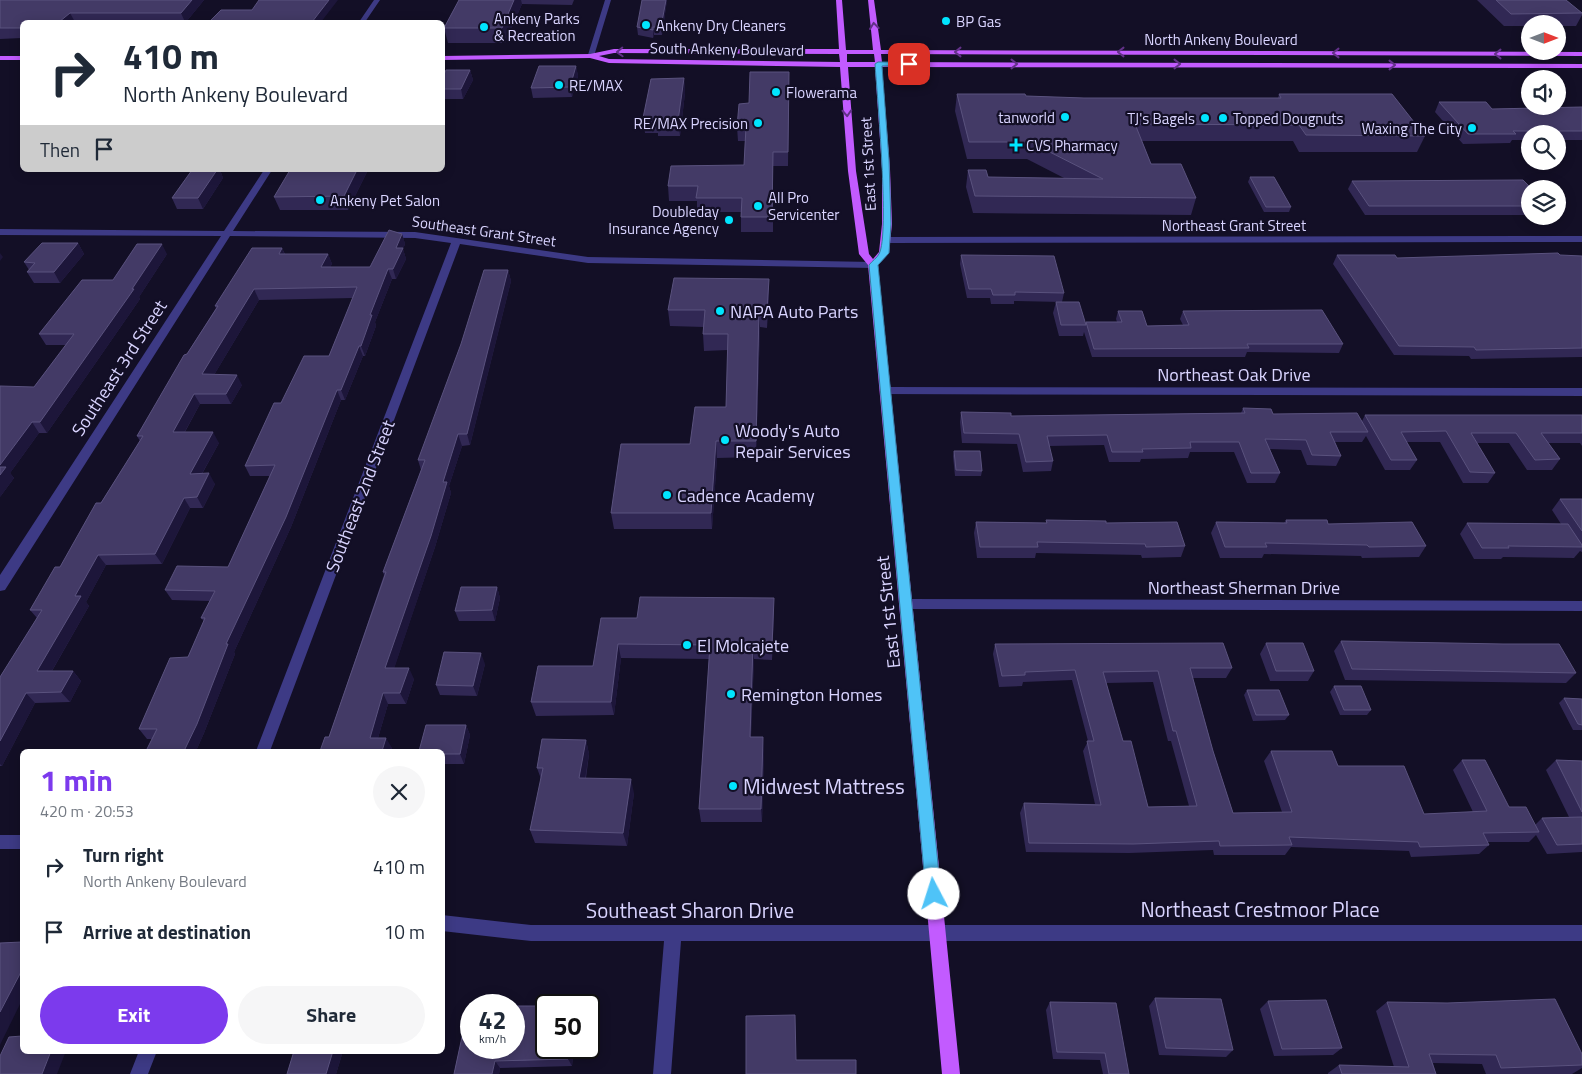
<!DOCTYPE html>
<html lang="en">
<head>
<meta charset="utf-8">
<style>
  :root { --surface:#fff; --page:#f6f6f7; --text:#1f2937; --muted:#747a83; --accent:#7c3aed }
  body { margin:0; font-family:"Titillium Web",sans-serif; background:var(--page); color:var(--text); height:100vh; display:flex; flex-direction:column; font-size:19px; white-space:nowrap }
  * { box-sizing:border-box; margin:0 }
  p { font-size:16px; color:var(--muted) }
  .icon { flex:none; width:28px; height:28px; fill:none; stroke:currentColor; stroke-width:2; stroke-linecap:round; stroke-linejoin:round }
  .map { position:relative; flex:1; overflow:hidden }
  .panel { position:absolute; left:20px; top:749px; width:425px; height:305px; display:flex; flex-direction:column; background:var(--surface); border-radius:8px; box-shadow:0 2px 12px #0003 }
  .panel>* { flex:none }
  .top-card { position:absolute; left:20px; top:20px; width:425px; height:152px; border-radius:8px; box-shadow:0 2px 12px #0003; background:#fff; color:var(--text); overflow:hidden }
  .needle { width:32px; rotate:90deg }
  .fabs { position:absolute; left:1521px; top:15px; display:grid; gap:10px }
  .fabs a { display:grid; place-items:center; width:45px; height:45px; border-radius:50%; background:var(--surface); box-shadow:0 2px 12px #0003; font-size:25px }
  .speed { position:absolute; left:460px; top:994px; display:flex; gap:10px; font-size:25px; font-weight:700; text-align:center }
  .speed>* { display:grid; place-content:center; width:65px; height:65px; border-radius:50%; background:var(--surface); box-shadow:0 2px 12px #0003; line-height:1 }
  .speed small { font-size:12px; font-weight:400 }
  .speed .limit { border:2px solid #111; border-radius:8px; background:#fff; color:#111 }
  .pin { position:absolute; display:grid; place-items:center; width:42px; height:42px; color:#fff; margin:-21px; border-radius:10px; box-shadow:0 2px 8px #0006 }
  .me { position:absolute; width:55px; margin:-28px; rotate:355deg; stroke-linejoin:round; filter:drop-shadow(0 0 4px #0008) }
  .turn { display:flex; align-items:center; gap:18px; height:105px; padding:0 20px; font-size:22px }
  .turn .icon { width:65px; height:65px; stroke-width:2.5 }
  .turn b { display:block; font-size:35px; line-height:42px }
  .then { display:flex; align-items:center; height:48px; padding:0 20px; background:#0003; gap:10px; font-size:19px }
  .round { display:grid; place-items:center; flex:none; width:52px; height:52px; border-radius:26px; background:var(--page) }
  .head { display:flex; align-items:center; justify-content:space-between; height:85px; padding:0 20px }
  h1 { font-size:30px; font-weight:700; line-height:38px; color:var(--accent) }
  .primary-button { display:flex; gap:10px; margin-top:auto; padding:10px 20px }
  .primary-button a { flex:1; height:58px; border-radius:30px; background:var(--accent); color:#fff; font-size:20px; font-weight:700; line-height:58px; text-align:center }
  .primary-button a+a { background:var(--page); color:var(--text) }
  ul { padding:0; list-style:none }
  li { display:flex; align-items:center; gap:15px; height:65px; padding:0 20px }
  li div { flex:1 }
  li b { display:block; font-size:19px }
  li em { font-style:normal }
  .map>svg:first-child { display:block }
</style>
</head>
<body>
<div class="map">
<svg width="1582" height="1074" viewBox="0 0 1582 1074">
  <rect width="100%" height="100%" fill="#130f26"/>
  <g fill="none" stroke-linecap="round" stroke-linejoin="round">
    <path fill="#3d3a85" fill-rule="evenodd" d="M374,0h6l-15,22h-6z
      M605,0h6l-17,56 -7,2z
      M264,170h8l-39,61 182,1 173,25 285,5 5,3 -5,3 -285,-5 -128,-19 -190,507h-14l195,-508 -36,-5 -185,-2 -225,354 -5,1v-16l221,-339 -221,-1v-6l224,2z
      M1582,236v6l-696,1 -5,-3 5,-3z
      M885,387l697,1v8l-701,-2 -1,-3z
      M906,599l676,2v10l-676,-2 -5,-1 -2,-4 2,-4z
      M0,835h22v14h-22z
      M442,915l89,10h1051v16h-901l-10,133h-18l11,-133h-133l-89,-10z
      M139,1051h18l-9,23h-18z"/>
    <path fill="#c25bff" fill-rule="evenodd" d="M836,0h6l4,50h27l-5,-50h6l7,50 701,2v4l-701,-2 1,8 700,2v4l-700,-1 8,102 2,55 -3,29 -11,12 82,809h-18l-74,-809 -9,-11 -11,-83 -8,-104 -231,-4 -19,-5 -148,2v-4l148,-2 24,-5h225zM614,53l225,1 1,8 -231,-3 -10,-3zM847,54h27l1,8h-28zM848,67h27l7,102v55l-3,28 -6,7 -4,-5 -13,-83z
      M0,56h22v4h-22z"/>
  </g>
  <path fill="#312854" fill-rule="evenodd" d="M0,0h204l-18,22h-164v16l-22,1z
    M459,0h115l-2,5 -50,-1 -17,39h-57l-4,-15z
    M667,0l-5,35h-8l-1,3 -15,-3 -1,-8z
    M1477,0h89l16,13v2l-6,11h-18v-2h-28v2h-26z
    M576,66l2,10 -6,21 -39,1 -2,-10z
    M470,70l3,10 -10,19h-21v-21z
    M789,72l-1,94h-15v66h-32v-20h-44v-11h-28l-1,-15 76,-21 1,-24h-7l-1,-14 12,-24z
    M684,78l1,15 -5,43h-22v-3h-13l-2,-15z
    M957,94l127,4h194l1,-4 146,42 -8,16h-118l-6,-11h-151l9,23 45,34 -5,17 -218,-2 -7,-26 2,-17 20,7 76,1 -37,-19h-60l-12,-48z
    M1439,102l53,7 90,-2v33h-24v-6h-28v6h-18l-2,3 -47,1 -28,-32z
    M192,170h28l3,8 -20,31h-26l-5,-11z
    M368,170l-20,40h-68l-6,-13z
    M1250,177l41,30 -2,5h-25l-16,-30z
    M1352,181l178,8v26h-165l-17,-26z
    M402,234l3,10 -2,5 3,10 -10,20h-4l-17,43 1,4 -11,30h-2l-18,44h-4l-50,127 -57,125 1,2 -31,79 -8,18h-50l7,-12h-6l-8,-10 49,-72 16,-36 -3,-3 9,-17 -38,-1 -7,-10 63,-23 42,-91h-20l-5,-10 36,-63 48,-47 24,-58 -94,2 -45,75 28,10 -11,19h-31l-15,28 34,11 -17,31 13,10 -12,24h-13l-28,56 -56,1 -20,37 3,4 -37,65h21l8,10 -11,21 -35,1 -33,63h-2v-89l37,-59 -7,-8 30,-43 80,-126 -3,-5 50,-82 29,-46 -1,-2 67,-58 3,6h43l4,10 -2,3h40z
    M78,243l6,11 -24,29h-26l-7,-11 2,-2 -5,-8z
    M167,254l-28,43 1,2 -93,134h-8l-29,40 4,5 -14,19 34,-110 32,-42h-20l-7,-11 74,-54z
    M961,255l103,38 -2,9 -48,-1v3h-23l-1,-6h-23l-7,-34z
    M1337,255l60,3 185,-2v101l-111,2 -2,-3 -75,-1 -61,-91z
    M508,270l3,11 -41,164 -8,1 -13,40 2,7 -16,54 -41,121 20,11 -8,25h-18l-10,34 14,10 -1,3h-71l9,-14 55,-162 -1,-3 38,-102 -3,-10z
    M769,279v16l-2,33 -7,-1 -4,130 -39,1 -5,71h-98l-3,-16 79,-69 36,-37 2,-57 -24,1 -1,-17 1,-7 -34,-1 -2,-16z
    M1056,302l29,22 1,-2h31l-1,-3 2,-8 29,15 36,-1 -3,-6 3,-8 160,33 -4,9 -92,-1 -2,5h-153l-8,-25 -1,4h-24l-6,-23z
    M1243,408l30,6 89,7 3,-6h217v31l-2,-3h-32l12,16 -8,11h-25l-18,-27h-32l18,30 -7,10h-25l-23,-41h-34l11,18 -7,10h-25l-19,-34 -4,6h-27l6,14 -5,10 -29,-1 -6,-15 -31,-1 10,24 -5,10h-28l-13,-31h-44l-2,6 -47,1 -1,3h-31l-5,-17 -55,1 4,15 -2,10 -28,1 -6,-28 -55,-1 -2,-21 1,-10 50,4 230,-3z
    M954,451l28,20 -1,5h-26l-2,-20z
    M1560,499h22v53l-2,-1 -6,7 -71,-1 -2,2h-27l-14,-25 7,-11 94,1 -9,-14z
    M1046,520l60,3 79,23 -4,11 -39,1 -1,-3 -105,-2 -1,5h-58l-3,-25 2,-11 70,1z
    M1286,520l42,4 98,22 -7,11 -57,1 -1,-2 -97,-2 -2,4h-42l-9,-25 5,-11 68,1z
    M497,587l3,11 -5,23h-36l-4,-10z
    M774,613l-2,47 -18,-1 -3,78 13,14 -2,71h-61l-2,-13 10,-150 -88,-1 -7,57 -78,1 -5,-14 62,-36 44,-48z
    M1341,641l235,32 -10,10 -221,-3 -11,-29z
    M1266,643l48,28 -6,10h-38l-10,-27z
    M995,644l237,24 -6,10h-33l20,73 20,62 49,-1 -18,-51 7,-10 67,15 86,48 49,-2 -20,-42 9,-10 47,47 26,18 7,-7 27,-1 -23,-47 10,-10 26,1v91l-35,2 -11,-19 -7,7h-42l2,3 -10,9 -68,3 -2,-6 -118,-4 -6,8h-71l-1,-5 -84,3 -103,-1 -6,-39 4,-10 71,1 -12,-53 5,-10 -16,-61 -49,2 -1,4 -23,1 -6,-33zM1153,682l15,59h3l18,65 -41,1 -25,-66 -17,-58z
    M485,664l-8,32 -37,-1 -4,-10z
    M1334,686l37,24 -4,5h-27l-10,-23z
    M1247,690l42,25 -4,5 -32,1 -9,-26z
    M1564,698l18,1v31h-9l-14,-27z
    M466,725l4,10 -6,29h-22v-13z
    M586,740l3,14 -3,24 48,15 -7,53 -92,-3 -5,-13 11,-51 -4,-11z
    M1155,998l78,52 -7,7 -67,-2 -10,-49z
    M1268,1001l74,47 -9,7 -59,1 -14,-47z
    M1050,1002l79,72h-26l-3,-14 -47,-1 -7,-49z
    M1387,1002l195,52v14l-10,6h-86l-4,-10 -49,-1 3,11h-108v-1l11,-8 55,2 -18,-56z
    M462,1037l84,11h28l-2,18 -72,2 -1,6h-45z
    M232,1051h111l-7,23h-49l6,-20z"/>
  <path fill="#1d163a" d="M192,0h12l-18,22h-1l-4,-9z
    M329,0h9l-17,22h-9z
    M514,0h7l1,4 -17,39 -3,-15z
    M666,0h1l-5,35 -1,-8z
    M70,13l5,9h-16z
    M653,27l1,8 -1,3z
    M576,66l2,10 -6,21 -2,-10z
    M470,70l3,10 -10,19 -2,-10z
    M684,78l1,15 -5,43 -2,-15z
    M217,170h3l3,8 -20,31 -5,-11z
    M357,170h11l-20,40 -4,-14z
    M402,234l3,10 -2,5 3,10 -10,20 -3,-10 3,-21z
    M78,243l6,11 -24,29 -6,-11z
    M162,244l5,10 -28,43 1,2 -93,134 -7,-11z
    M282,248l4,10 -7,-4z
    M0,253l3,4 -3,4z
    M328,254l4,10 -7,13 -4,-10z
    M388,269l4,10 -17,43 1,4 -11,30 -4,-10 9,-31z
    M508,270l3,11 -41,164 -3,-11z
    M769,279v16l-2,33v-17z
    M254,289l5,11 -51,85 -6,-11z
    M759,311l1,16 -4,130v-16z
    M359,346l4,10 -18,44 -4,-10z
    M237,375l5,10 -11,19 -5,-10z
    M337,390l4,10 -50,127 -57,125 1,2 -31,79 -8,18h-12l42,-107z
    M194,394l6,10 -21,38 -6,-10z
    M32,422l7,11 -29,40 4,5 -14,19v-32z
    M213,432l6,11 -23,41 -6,-10z
    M458,434l4,12 -13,40 2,7 -16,54 -44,131 -6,-10z
    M716,441l1,17 -5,71 -1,-16z
    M209,473l6,11 -12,24 -6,-11z
    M184,498l6,10 -28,56 -7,-10z
    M98,555l8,10 -20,37 3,4 -43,75 -9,-10 38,-75z
    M497,587l3,11 -5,23 -3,-11z
    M774,598v15l-2,47v-14z
    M618,644l3,14 -7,57 -3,-13z
    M753,645l1,14 -4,92v-14z
    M481,653l4,11 -8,32 -4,-10z
    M409,668l5,11 -8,25 -6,-11z
    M73,671l8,10 -11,21 -9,-10z
    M26,693l9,10 -33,63 -2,-2v-23z
    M383,693l5,11 -13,44 -5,-10z
    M466,725l4,10 -6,29 -4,-10z
    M763,737l1,14 -2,71 -1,-13z
    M386,738l6,10 -1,3h-9z
    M586,740l3,14 -6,38 -4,-14z
    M631,779l3,14 -7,53 -4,-13z
    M21,972l1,1v27l-22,45v-33z
    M569,1048h5l-2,18 -4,-7z
    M51,1051h15l-9,23h-15z
    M333,1051h10l-7,23h-10z
    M495,1061l5,7 -1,6h-7z"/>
  <path fill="#433a66" stroke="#5a527e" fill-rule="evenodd" d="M0,0h192l-11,13h-111l-11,9h-37v6h-22z
    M259,0h70l-17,22h-103l12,-12h31z
    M459,0h55l-12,28h-58z
    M642,0h24l-5,27h-8v3l-16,-3z
    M1496,0h70l16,13 -71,1z
    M539,66h37l-6,21 -39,1z
    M446,70h24l-9,19h-19v-11z
    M750,72h39l-1,80h-15l-1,65h-31l1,-19h-46l2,-12h-30l3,-20 73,-1 2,-38h-9l2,-23 10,-1z
    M684,78l-6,43h-22l1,-3h-14l8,-39z
    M957,94h68l1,2 58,2h197l-2,-4h113l33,42 -119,-1 -7,-10 -164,-1 16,40h30l15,34 -221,-2 -7,-26h18l2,7 115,2 -73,-37h-61z
    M1439,102h47l6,7 90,-2v24h-69l3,3h-48z
    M192,170h25l-19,28h-26z
    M290,170h67l-13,26 -70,1z
    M1250,177h24l17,30h-25z
    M1523,180l9,9h-2v17h-161l-17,-25z
    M389,230l13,4 -6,14h7l-10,21h-5l-18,46h2l-11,31h-2l-18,44h-4l-51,127 -60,127h2l-31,80 -13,27h-38l11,-22h-18l31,-71 18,-1 17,-39h-4l14,-27 -50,-1 12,-24 51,1 47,-102 -30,1 29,-63h7l23,-47h25l28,-69 -103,2 -52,85 35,1 -11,19h-32l-21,38h40l-23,42 19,-1 -12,24 -13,1 -29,56 -57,1 -23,41h6l-44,75h36l-12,21 -35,1 -26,48v-64l42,-67h-12l25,-43h5l36,-64h5l42,-67h-6l47,-81 3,-1 31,-48h-3l37,-58h30l-3,6h49l-7,13h49z
    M42,243h36l-24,29h-27l8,-9 -11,-1z
    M137,244h25l-30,45h2l-94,133h-8l-32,43v-79l34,1 40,-53h-35l43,-54h31z
    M1558,253l2,2 22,1v92l-106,2 -2,-3 -75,-1 -62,-91h58l2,3z
    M961,255l93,1 10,37 -49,-1v3h-22l-2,-6h-22z
    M484,270h24l-41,164h-9l-15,48h4l-16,54 -46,132h24l-9,25h-17l-13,45h16l-4,13h-62l5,-14h4l57,-165h-3l42,-112h-7l43,-116z
    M674,278l95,1 -2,32h-8l-3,130h-40l-5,72h-100l10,-69h69l5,-37h31l2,-73h-25l2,-24h-37z
    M1056,302h23l7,23h-25z
    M1322,310l21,34h-96l2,4 -155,1 -8,-27h36l-4,-11h24l5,15 42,-1 -6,-14z
    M1243,408l28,1 2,5 84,-1 11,19h-38l11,24 -29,-1 -6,-15 -41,-1 15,34h-29l-12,-31h-49l1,6 -49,1 1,3h-31l-5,-17 -60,1 6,25 -27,1 -7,-28 -55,-1 -3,-21 50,1v3l234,-3z
    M1365,415h217v18h-41l19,26 -25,1 -19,-27h-45l24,40 -25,-1 -24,-41 -45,1 16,28h-26z
    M954,451h26l2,20 -26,-1z
    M0,467h6l-6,8z
    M1560,499h22v32z
    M1046,520l60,1v2l71,-1 8,24 -39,1 -1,-3 -108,-2 1,5h-58l-4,-25 71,1z
    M1286,520h41l1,4 84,-2 14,24 -57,1 -2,-2 -102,-2 2,4h-42l-9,-25 71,1z
    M1467,523l101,1 14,21v2l-74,-1 1,2h-27z
    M461,587h36l-5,23 -37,1z
    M640,597l134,1 -2,48 -19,-1 -3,92h13l-2,72h-62l11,-164 -92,-1 -7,58h-80l7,-36h55l8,-48h36z
    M1341,641l162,3h56l17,29 -224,-4z
    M1223,643l9,25h-42l23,83 20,62 59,-1 -21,-61h61l6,15h66l20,48 63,-3 -25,-51h23l24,47h17l13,25 -56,1 6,12 -69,2 -2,-5 -129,-5 3,8 -72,1 -1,-5 -86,3 -104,-1 -5,-40 77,2 -14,-64h7l-19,-71 -50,2v3l-23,1 -7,-32zM1158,671l15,60h3l21,75 -49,1 -17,-66h-8l-20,-69z
    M1266,643h37l11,28h-38z
    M444,652l37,1 -8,33 -37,-1z
    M1334,686h27l10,24h-27z
    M1247,690h32l10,25h-33z
    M1564,698l18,1v26l-4,-1z
    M426,725h40l-6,29h-18v-3h-23z
    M542,739l44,1 -7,38 52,1 -8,54 -93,-3 13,-62h-6z
    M1556,760l26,1v51z
    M1582,817v27l-25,1 -15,-27z
    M22,942v30h-1l-21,40v-69z
    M1155,998l66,1 12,51 -67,-2z
    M1555,999l27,55v11l-81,3 -5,-13 -67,-1 7,20h-94l-3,-9 70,2 -22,-65 60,1z
    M1326,1000l16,48 -60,1 -14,-48z
    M1050,1002l66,1 13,71h-20l-4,-21 -48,-1z
    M514,1006h32v42h23l-1,11 -73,2 -3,13h-38l8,-37h9v11h43z
    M795,1015l1,45h60v14h-110v-58z
    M22,1036v15h29l-9,23h-42v-18l9,-19z
    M294,1051h39l-7,23h-39z"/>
  <defs><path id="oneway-chevron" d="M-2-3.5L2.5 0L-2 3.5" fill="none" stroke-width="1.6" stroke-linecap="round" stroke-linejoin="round" transform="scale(1.25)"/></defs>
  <g stroke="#623188">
    <use href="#oneway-chevron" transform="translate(874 26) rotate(-97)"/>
    <use href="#oneway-chevron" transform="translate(620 52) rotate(178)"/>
    <use href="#oneway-chevron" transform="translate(958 52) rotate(180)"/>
    <use href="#oneway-chevron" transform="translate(1121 52) rotate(-180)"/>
    <use href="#oneway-chevron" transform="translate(1336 53) rotate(-180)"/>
    <use href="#oneway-chevron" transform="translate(1498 54) rotate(-180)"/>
    <use href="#oneway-chevron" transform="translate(1014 64)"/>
    <use href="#oneway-chevron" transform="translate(1177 64)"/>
    <use href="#oneway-chevron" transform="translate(1392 65)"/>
    <use href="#oneway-chevron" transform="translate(847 113) rotate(87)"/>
  </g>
  <path fill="#4fc3f7" stroke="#337fa1" d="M878,62h31l3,2 -3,2h-27l7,94 2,64 -2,29 -11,12 63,629 -2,5 -5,3 -5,-3 -3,-5 -57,-629c3,-4 8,-7 10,-11 11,-19 -2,-161 -4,-190z"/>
  <g fill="#00e5ff" stroke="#130f26" stroke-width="2">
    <circle cx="946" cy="21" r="5"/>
    <circle cx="646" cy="25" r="5"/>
    <circle cx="484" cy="27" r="5"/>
    <circle cx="559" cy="85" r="5"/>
    <circle cx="776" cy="92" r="5"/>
    <circle cx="1065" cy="117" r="5"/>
    <circle cx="1205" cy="118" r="5"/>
    <circle cx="1223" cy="118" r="5"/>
    <circle cx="758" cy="123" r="5"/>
    <circle cx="1472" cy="128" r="5"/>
    <path d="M1013.5 137.5h5v5h5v5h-5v5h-5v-5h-5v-5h5z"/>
    <circle cx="320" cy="200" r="5"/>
    <circle cx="758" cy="206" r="5"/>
    <circle cx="729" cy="220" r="5"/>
    <circle cx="720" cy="311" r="5"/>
    <circle cx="725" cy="440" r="5"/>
    <circle cx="667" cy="495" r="5"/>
    <circle cx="687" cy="645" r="5"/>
    <circle cx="731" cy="694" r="5"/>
    <circle cx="733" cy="786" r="5"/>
  </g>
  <g text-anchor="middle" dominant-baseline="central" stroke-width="4.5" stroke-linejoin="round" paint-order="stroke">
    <g font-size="15" fill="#d9d4ff" stroke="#130f26" text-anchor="start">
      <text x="494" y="18">Ankeny Parks<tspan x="494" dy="17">&amp; Recreation</tspan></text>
      <text x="956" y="21">BP Gas</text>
      <text x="656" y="25">Ankeny Dry Cleaners</text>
      <text x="569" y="85">RE/MAX</text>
      <text x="786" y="92">Flowerama</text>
      <text x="1055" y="117" text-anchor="end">tanworld</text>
      <text x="1195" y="118" text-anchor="end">TJ's Bagels</text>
      <text x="1233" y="118">Topped Dougnuts</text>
      <text x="748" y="123" text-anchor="end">RE/MAX Precision</text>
      <text x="1462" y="128" text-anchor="end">Waxing The City</text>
      <text x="1026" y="145">CVS Pharmacy</text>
      <text x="768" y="197">All Pro<tspan x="768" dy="17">Servicenter</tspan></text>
      <text x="330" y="200">Ankeny Pet Salon</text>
      <text x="719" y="211" text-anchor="end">Doubleday<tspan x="719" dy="17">Insurance Agency</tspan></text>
    </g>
    <g font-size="15" fill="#d9d4ff" stroke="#130f26">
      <text x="1221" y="39">North Ankeny Boulevard</text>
      <text transform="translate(727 49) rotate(1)">South Ankeny Boulevard</text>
      <text transform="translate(868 164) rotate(-93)">East 1st Street</text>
      <text x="1234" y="225">Northeast Grant Street</text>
      <text transform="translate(484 231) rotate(8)">Southeast Grant Street</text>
    </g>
    <g font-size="18" fill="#d9d4ff" stroke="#130f26" text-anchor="start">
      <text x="730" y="311">NAPA Auto Parts</text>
      <text x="735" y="430">Woody's Auto<tspan x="735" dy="21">Repair Services</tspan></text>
      <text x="677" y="495">Cadence Academy</text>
      <text x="697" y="645">El Molcajete</text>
      <text x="741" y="694">Remington Homes</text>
    </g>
    <g font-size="18" fill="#d9d4ff" stroke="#130f26">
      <text transform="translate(119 368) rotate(-57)">Southeast 3rd Street</text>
      <text x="1234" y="374">Northeast Oak Drive</text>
      <text transform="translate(360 496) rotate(-69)">Southeast 2nd Street</text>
      <text x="1244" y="587">Northeast Sherman Drive</text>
      <text transform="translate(888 612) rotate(-96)">East 1st Street</text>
    </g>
    <g font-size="21" fill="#d9d4ff" stroke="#130f26" text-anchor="start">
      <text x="743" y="786">Midwest Mattress</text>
    </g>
    <g font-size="21" fill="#d9d4ff" stroke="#130f26">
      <text x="1260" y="909">Northeast Crestmoor Place</text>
      <text x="690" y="910">Southeast Sharon Drive</text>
    </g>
  </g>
</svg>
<div class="fabs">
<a><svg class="needle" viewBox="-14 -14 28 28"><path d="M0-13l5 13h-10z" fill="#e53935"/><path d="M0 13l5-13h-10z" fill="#747a83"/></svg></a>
<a><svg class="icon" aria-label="sound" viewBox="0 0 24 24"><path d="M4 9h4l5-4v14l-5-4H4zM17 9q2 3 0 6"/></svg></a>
<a><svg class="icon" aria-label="search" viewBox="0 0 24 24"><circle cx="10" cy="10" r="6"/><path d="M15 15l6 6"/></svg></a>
<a><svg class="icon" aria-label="layers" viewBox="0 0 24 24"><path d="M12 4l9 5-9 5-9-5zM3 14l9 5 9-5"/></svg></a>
</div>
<div class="speed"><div>42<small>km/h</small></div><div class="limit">50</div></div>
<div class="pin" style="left:909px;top:64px;background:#d93025"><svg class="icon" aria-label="arrive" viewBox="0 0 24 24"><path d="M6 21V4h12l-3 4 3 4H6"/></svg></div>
<svg class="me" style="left:934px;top:894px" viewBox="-20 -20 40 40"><circle r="19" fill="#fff"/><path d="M0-13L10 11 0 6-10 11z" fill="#4fc3f7"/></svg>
<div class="top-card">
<div class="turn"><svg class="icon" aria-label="right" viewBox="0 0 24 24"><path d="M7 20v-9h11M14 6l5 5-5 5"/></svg><div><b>410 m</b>North Ankeny Boulevard</div></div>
<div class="then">Then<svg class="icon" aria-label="arrive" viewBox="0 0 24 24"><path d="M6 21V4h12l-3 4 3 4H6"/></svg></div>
</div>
<section class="panel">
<div class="head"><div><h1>1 min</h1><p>420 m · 20:53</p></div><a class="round"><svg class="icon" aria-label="close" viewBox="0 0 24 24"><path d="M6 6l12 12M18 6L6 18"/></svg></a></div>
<ul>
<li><svg class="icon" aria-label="right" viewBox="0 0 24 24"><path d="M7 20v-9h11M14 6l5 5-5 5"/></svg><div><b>Turn right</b><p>North Ankeny Boulevard</p></div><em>410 m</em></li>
<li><svg class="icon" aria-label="arrive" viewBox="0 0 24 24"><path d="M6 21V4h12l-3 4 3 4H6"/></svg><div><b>Arrive at destination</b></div><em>10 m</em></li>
</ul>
<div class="primary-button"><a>Exit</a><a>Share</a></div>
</section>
</div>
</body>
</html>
